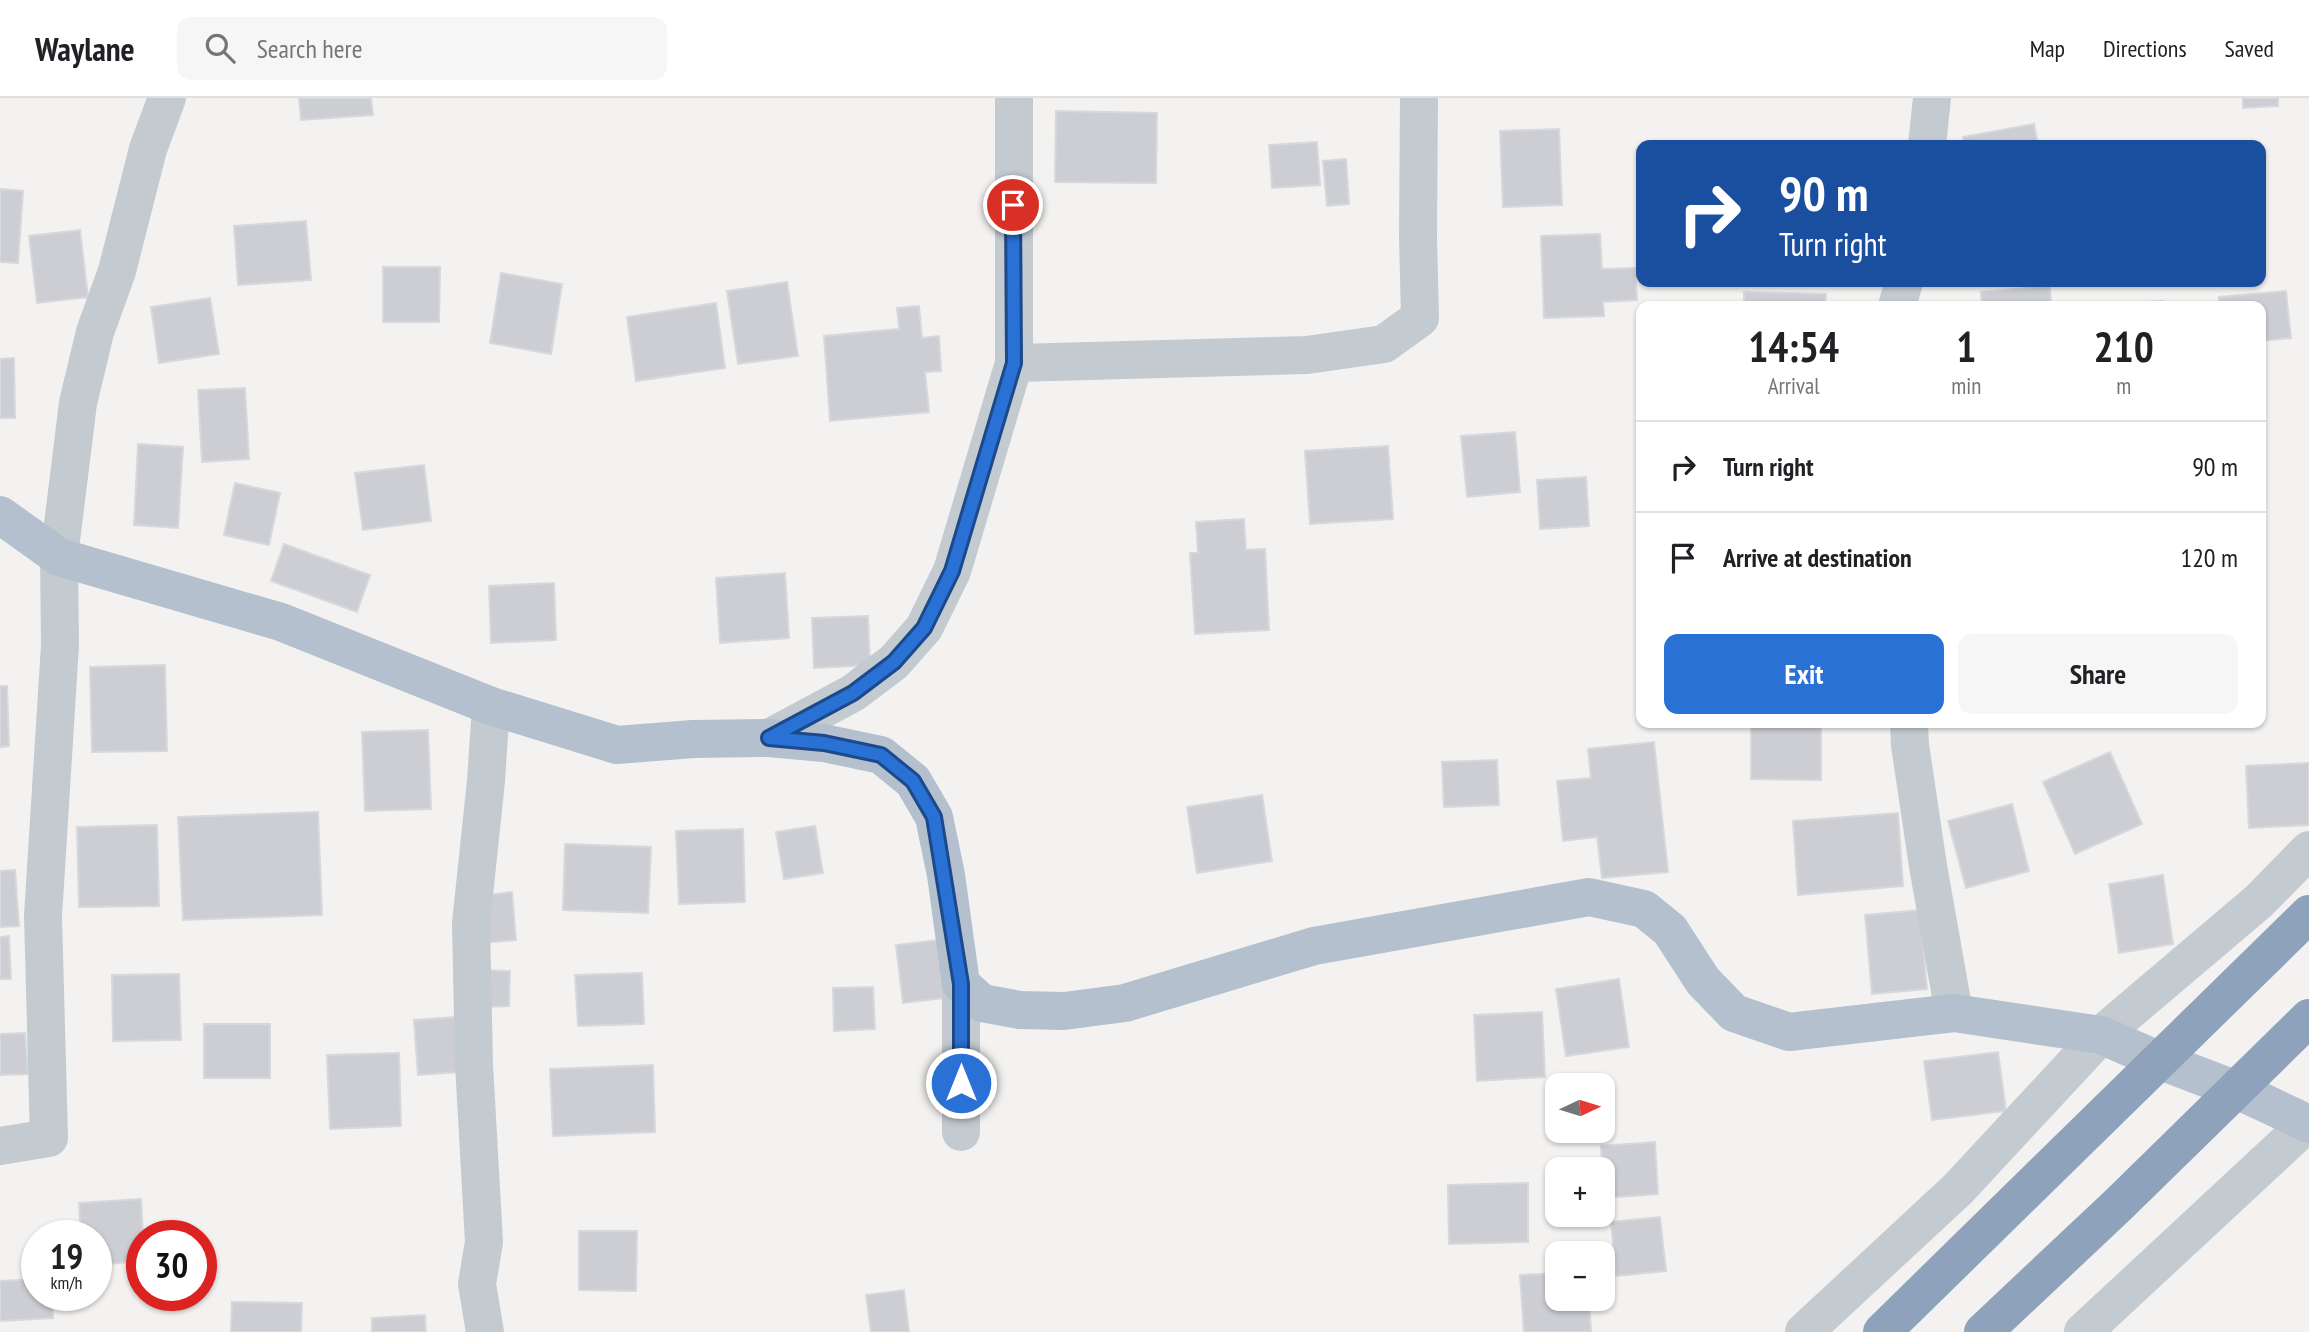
<!DOCTYPE html>
<html lang="en">
<head>
<meta charset="utf-8">
<style>
  :root { --surface:#fff; --page:#f6f6f6; --text:#202124; --muted:#757577; --line:#e0e0e0; --accent:#2a71d5 }
  body { margin:0; font-family:"PT Sans Narrow",sans-serif; background:var(--page); color:var(--text); height:100vh; display:flex; flex-direction:column; font-size:26px; white-space:nowrap }
  * { box-sizing:border-box; margin:0 }
  p { font-size:23px; color:var(--muted) }
  .icon { flex:none; width:38px; height:38px; fill:none; stroke:currentColor; stroke-width:2; stroke-linecap:round; stroke-linejoin:round }
  .map { position:relative; flex:1; overflow:hidden }
  .drawer { position:absolute; left:1636px; top:203px; width:630px; height:427px; display:flex; flex-direction:column; background:var(--surface); border-radius:14px; box-shadow:0 2px 5px #0004 }
  .drawer>* { flex:none }
  .guide { position:absolute; left:1636px; top:42px; width:630px; height:147px; border-radius:14px; box-shadow:0 2px 5px #0004; background:#1a4fa0; color:#fff; overflow:hidden }
  .needle { width:46px; rotate:86deg }
  .controls { position:absolute; left:1545px; top:975px; display:grid; gap:14px }
  .controls a { display:grid; place-items:center; width:70px; height:70px; border-radius:14px; background:var(--surface); box-shadow:0 2px 5px #0004; font-size:35px }
  .speed { position:absolute; left:21px; top:1122px; display:flex; gap:14px; font-size:35px; font-weight:700; text-align:center }
  .speed>* { display:grid; place-content:center; width:91px; height:91px; border-radius:50%; background:var(--surface); box-shadow:0 2px 5px #0004; line-height:1 }
  .speed small { font-size:18px; font-weight:400 }
  .speed .limit { border:10px solid #d22; background:#fff; color:#111 }
  .pin { position:absolute; display:grid; place-items:center; width:60px; height:60px; color:#fff; margin:-30px; border:4px solid #fff; border-radius:50%; box-shadow:0 2px 7px #0007 }
  .me { position:absolute; width:77px; margin:-38px; rotate:0deg; stroke-linejoin:round; filter:drop-shadow(0 0 5px #0008) }
  .turn { display:flex; align-items:center; gap:24px; height:147px; padding:0 28px; font-size:32px }
  .turn .icon { width:91px; height:91px; stroke-width:2.5 }
  .turn b { display:block; font-size:49px; line-height:60px }
  .eta { display:flex; justify-content:space-evenly; align-items:center; height:119px; text-align:center }
  .eta b { font-size:42px; font-weight:700; line-height:49px }
  .primary-button { display:flex; gap:14px; margin-top:auto; padding:14px 28px }
  .primary-button a { flex:1; height:80px; border-radius:14px; background:var(--accent); color:#fff; font-size:28px; font-weight:700; line-height:80px; text-align:center }
  .primary-button a+a { background:var(--page); color:var(--text) }
  ul { padding:0; list-style:none }
  li { display:flex; align-items:center; gap:21px; height:91px; padding:0 28px; border-top:2px solid var(--line) }
  li div { flex:1 }
  li b { display:block; font-size:26px }
  li em { font-style:normal }
  header { display:flex; align-items:center; gap:42px; box-sizing:border-box; height:98px; padding:0 35px; background:var(--surface); border-bottom:2px solid var(--line) }
  header strong { font-size:33px }
  nav { display:flex; gap:38px; margin-inline-start:auto; font-size:24px }
  .search { width:490px; height:63px; background:var(--page); display:flex; align-items:center; gap:18px; box-sizing:border-box; padding:0 24px; border-radius:14px; color:var(--muted); font-size:26px }
  .map>svg:first-child { display:block }
</style>
</head>
<body>
<header>
<strong>Waylane</strong>
<div class="search"><svg class="icon" aria-label="search" viewBox="0 0 24 24"><circle cx="10" cy="10" r="6"/><path d="M15 15l6 6"/></svg>Search here</div>
<nav><a>Map</a><a>Directions</a><a>Saved</a></nav>
</header>
<div class="map">
<svg width="2309" height="1234" viewBox="0 0 2309 1234">
  <rect width="100%" height="100%" fill="#f3f2f1"/>
  <path fill="#ccced3" stroke="#d6d8dc" stroke-width="2" d="M299,0h72l2,17 -72,5z
    M2243,0h35v8l-35,2z
    M1056,13l101,2 -1,70 -101,-1z
    M2034,26l4,21h-74l-1,-8z
    M1559,31l3,76 -59,2 -3,-76z
    M1317,44l3,43 -48,3 -3,-43z
    M1346,61l3,45 -22,2 -4,-45z
    M0,91l23,2 -5,72 -18,-1z
    M306,123l5,59 -73,5 -4,-59z
    M80,132l8,67 -51,6 -8,-67z
    M1600,136l2,35 33,-1 2,32 -34,2 1,14 -60,2 -3,-82z
    M383,169h57l-1,55h-56z
    M501,175l61,11 -11,70 -61,-11z
    M787,184l11,74 -60,8 -11,-73z
    M2050,188l1,20h-69l-1,-14z
    M2286,193l5,47 -30,3v-35h-42v-9z
    M1744,194l82,2 -1,12h-81z
    M210,200l9,56 -60,9 -8,-56z
    M2163,203v5h-59v-2z
    M716,205l9,65 -89,13 -9,-64z
    M919,208l3,32 17,-2 2,35 -16,1 4,40 -99,9 -6,-85 75,-7 -2,-21z
    M14,260l1,60h-15v-59z
    M245,290l4,71 -47,3 -4,-72z
    M1515,334l5,60 -53,5 -6,-61z
    M138,346l45,3 -5,81 -44,-3z
    M1388,348l5,73 -83,5 -5,-73z
    M424,367l7,56 -68,9 -8,-57z
    M1586,379l3,49 -49,3 -3,-49z
    M235,385l45,10 -11,52 -45,-10z
    M1244,421l2,31 19,-1 4,81 -74,4 -5,-81h8l-2,-31z
    M284,446l86,31 -13,37 -86,-31z
    M785,475l4,65 -69,5 -4,-65z
    M554,485l2,57 -65,3 -2,-57z
    M868,518l2,49 -56,3 -2,-50z
    M165,567l2,86 -75,1 -2,-85z
    M0,588h7l2,60 -9,1z
    M1751,625h70v57l-70,-1z
    M428,632l3,79 -66,2 -3,-79z
    M1654,644l14,130 -66,6 -5,-41 -34,4 -6,-60 34,-3 -3,-29z
    M2110,654l32,72 -67,30 -32,-72z
    M1497,662l2,45 -55,2 -2,-45z
    M2309,665v62l-60,3 -3,-62z
    M1262,697l10,66 -75,12 -10,-66z
    M2012,706l17,67 -63,17 -18,-67z
    M318,714l4,103 -139,5 -5,-103z
    M1898,715l5,73 -105,9 -5,-74z
    M157,727l2,81 -80,1 -2,-80z
    M815,728l8,47 -39,6 -8,-47z
    M743,731l2,73 -66,2 -3,-73z
    M565,746l86,3 -3,66 -85,-3z
    M15,772l4,56 -19,1v-56z
    M2163,777l10,69 -54,9 -10,-69z
    M512,794l4,48 -32,3 -5,-47z
    M1920,812l7,79 -55,5 -7,-79z
    M9,838l2,43h-11v-42z
    M946,841l8,58 -51,6 -7,-58z
    M481,872l29,1 -1,35 -28,1z
    M642,875l2,51 -66,2 -3,-51z
    M179,876l2,66 -68,1 -1,-66z
    M1619,881l10,68 -63,9 -10,-67z
    M873,889l2,42 -41,2 -1,-43z
    M1542,914l3,65 -68,4 -3,-66z
    M456,919l4,55 -42,3 -4,-55z
    M204,926h66v54h-66z
    M25,935l3,41 -28,1v-41z
    M1998,954l8,59 -74,9 -8,-59z
    M399,955l2,73 -71,3 -3,-74z
    M653,967l2,67 -102,4 -3,-67z
    M1655,1044l3,52 -54,4 -3,-52z
    M1528,1085v59l-79,2 -1,-59z
    M141,1101l2,37 -1,25 -46,4v-29h-15l-2,-33z
    M1660,1119l6,54 -50,5 -5,-54z
    M579,1133h58l-1,60 -57,-1z
    M1558,1175v25h31l2,34h-67l-4,-57z
    M37,1181v16h15l1,23 -53,3v-40z
    M904,1192l5,42h-38l-5,-37z
    M232,1204l70,1 -1,29h-70z
    M425,1217l1,17h-54v-14z"/>
  <g fill="none" stroke-linecap="round" stroke-linejoin="round">
    <path stroke="#c3cbd1" stroke-width="38" d="M1927,47l5,-47
      M1897,208l7,-24
      M1014,265l293,-8 77,-11 36,-26 -2,-81 1,-139
      M1909,625l1,22 18,121 26,147
      M769,640l84,-45 41,-31 30,-34 28,-57 62,-208v-265
      M961,1034v-148
      M0,1048l49,-8 -6,-222 17,-271 -1,-88 19,-154 17,-71 22,-61 31,-122 19,-51
      M485,1234l-8,-48 7,-42 -10,-178 -3,-141 15,-142 5,-75
      M1804,1234l154,-143 143,-154 158,-134 50,-51
      M2083,1234l226,-210"/>
    <path stroke="#b4c0cd" stroke-width="38" d="M0,417l59,42 222,65 210,84 126,39 76,-6 76,-1 55,5 57,12 32,26 21,36 12,58 15,109 21,19 38,7 44,1 61,-8 189,-57 275,-49 55,12 26,21 33,51 31,32 55,19 165,-19 147,22 57,25 79,30 72,34"/>
    <path stroke="#8ea3bb" stroke-width="38" d="M1882,1234l427,-418
      M1983,1234l135,-127 191,-187"/>
  </g>
  <g fill="none" stroke-linecap="round" stroke-linejoin="round">
    <defs>
      <path id="route" d="M961,985v-99l-27,-167 -21,-36 -32,-26 -57,-12 -55,-5 84,-45 41,-31 30,-34 28,-57 62,-208 -1,-158"/>
    </defs>
    <use href="#route" stroke="#1b498a" stroke-width="18"/>
    <use href="#route" stroke="#2a71d5" stroke-width="12"/>
  </g>
</svg>
<div class="controls">
<a><svg class="needle" viewBox="-14 -14 28 28"><path d="M0-13l5 13h-10z" fill="#e53935"/><path d="M0 13l5-13h-10z" fill="#757577"/></svg></a>
<a>+</a>
<a>−</a>
</div>
<div class="speed"><div>19<small>km/h</small></div><div class="limit">30</div></div>
<div class="pin" style="left:1013px;top:107px;background:#d93025"><svg class="icon" aria-label="arrive" viewBox="0 0 24 24"><path d="M6 21V4h12l-3 4 3 4H6"/></svg></div>
<svg class="me" style="left:961px;top:985px" viewBox="-20 -20 40 40"><circle r="17" fill="#2a71d5" stroke="#fff" stroke-width="3"/><path d="M0-11L8 9 0 5-8 9z" fill="#fff"/></svg>
<div class="guide">
<div class="turn"><svg class="icon" aria-label="right" viewBox="0 0 24 24"><path d="M7 20v-9h11M14 6l5 5-5 5"/></svg><div><b>90 m</b>Turn right</div></div>
</div>
<section class="drawer">
<div class="eta">
<div><b>14:54</b><p>Arrival</p></div>
<div><b>1</b><p>min</p></div>
<div><b>210</b><p>m</p></div>
</div>
<ul>
<li><svg class="icon" aria-label="right" viewBox="0 0 24 24"><path d="M7 20v-9h11M14 6l5 5-5 5"/></svg><div><b>Turn right</b></div><em>90 m</em></li>
<li><svg class="icon" aria-label="arrive" viewBox="0 0 24 24"><path d="M6 21V4h12l-3 4 3 4H6"/></svg><div><b>Arrive at destination</b></div><em>120 m</em></li>
</ul>
<div class="primary-button"><a>Exit</a><a>Share</a></div>
</section>
</div>
</body>
</html>
